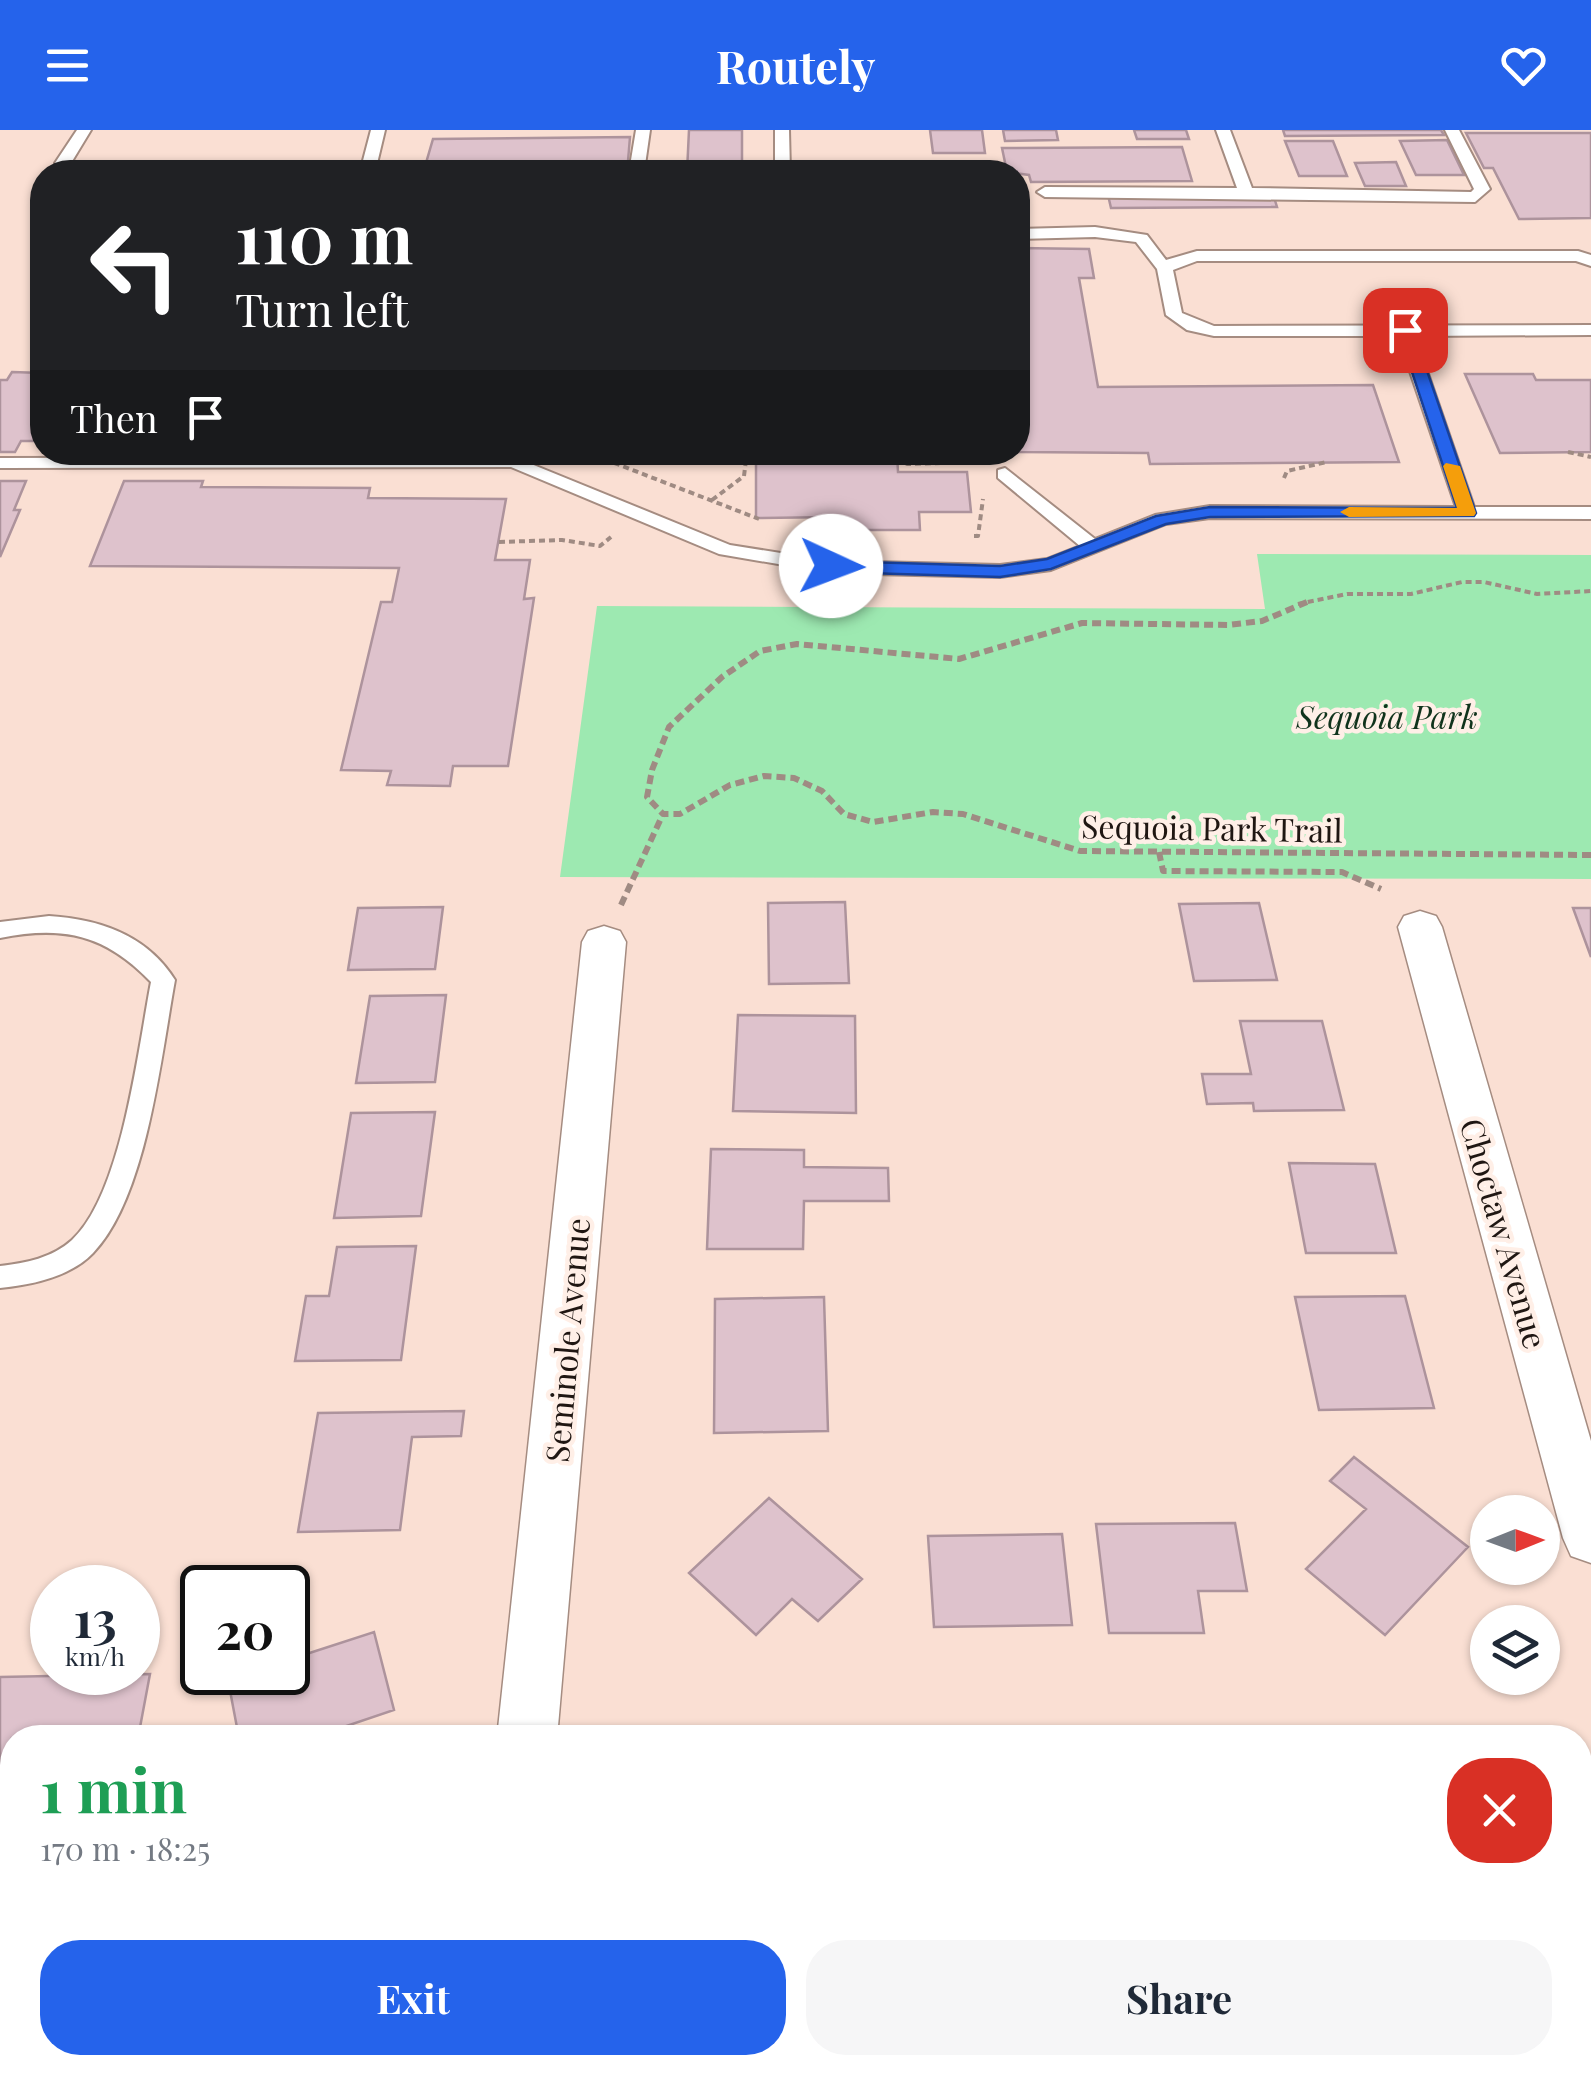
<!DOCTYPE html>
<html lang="en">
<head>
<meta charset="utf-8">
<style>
  :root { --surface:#fff; --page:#f6f6f7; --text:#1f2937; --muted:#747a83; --accent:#2563eb }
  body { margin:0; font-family:"Playfair Display",serif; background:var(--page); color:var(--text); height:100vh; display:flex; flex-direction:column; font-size:38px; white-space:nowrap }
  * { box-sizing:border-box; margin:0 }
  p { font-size:32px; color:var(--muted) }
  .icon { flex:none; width:55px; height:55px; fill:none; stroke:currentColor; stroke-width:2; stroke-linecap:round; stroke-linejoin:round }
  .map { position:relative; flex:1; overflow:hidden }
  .side { position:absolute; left:0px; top:1595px; width:1592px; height:350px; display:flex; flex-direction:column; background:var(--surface); border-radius:40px 40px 0 0; box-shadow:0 2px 8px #0004 }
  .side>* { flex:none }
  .guide { position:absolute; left:30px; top:30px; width:1000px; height:305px; border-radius:40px; box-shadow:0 2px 8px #0004; background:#202124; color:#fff; overflow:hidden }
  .needle { width:65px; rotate:89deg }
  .fabs { position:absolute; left:1470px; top:1365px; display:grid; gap:20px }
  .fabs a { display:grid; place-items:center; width:90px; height:90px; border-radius:50%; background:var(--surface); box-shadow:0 2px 8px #0004; font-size:50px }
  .speed { position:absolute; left:30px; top:1435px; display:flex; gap:20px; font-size:50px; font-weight:700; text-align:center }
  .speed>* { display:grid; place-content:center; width:130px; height:130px; border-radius:50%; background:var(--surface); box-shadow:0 2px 8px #0004; line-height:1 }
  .speed small { font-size:25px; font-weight:400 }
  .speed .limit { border:5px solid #111; border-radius:15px; background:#fff; color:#111 }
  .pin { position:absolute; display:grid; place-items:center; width:85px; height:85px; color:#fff; margin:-42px; border-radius:20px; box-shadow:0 5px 15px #0006 }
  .me { position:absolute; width:110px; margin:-55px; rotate:92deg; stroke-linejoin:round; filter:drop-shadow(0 0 8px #0008) }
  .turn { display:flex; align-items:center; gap:35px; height:210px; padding:0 40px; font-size:45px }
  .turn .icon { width:130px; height:130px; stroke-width:2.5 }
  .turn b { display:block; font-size:70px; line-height:85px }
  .then { display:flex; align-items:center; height:95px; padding:0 40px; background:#0003; gap:20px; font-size:38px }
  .round { display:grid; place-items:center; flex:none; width:105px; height:105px; border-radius:40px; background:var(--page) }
  .head { display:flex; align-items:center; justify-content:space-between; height:170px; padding:0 40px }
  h1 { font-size:60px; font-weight:700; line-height:75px; color:#1e9e55 }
  .button { display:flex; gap:20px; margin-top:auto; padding:20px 40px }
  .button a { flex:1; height:115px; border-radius:40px; background:var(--accent); color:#fff; font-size:40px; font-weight:700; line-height:115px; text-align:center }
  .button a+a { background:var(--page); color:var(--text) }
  header { display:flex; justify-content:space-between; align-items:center; height:130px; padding:0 40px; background:var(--accent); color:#fff; font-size:45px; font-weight:700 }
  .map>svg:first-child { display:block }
</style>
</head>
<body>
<header><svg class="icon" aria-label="menu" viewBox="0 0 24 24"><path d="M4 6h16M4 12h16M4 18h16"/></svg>Routely<svg class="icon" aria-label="heart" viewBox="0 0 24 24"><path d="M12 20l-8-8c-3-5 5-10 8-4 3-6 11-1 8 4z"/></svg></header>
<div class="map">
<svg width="1591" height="1945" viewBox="0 0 1591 1945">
  <rect width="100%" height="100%" fill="#fadfd3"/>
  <path fill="#9de9b1" d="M1257,424l334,1v324l-1031,-2 37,-271 668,3z"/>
  <path fill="#dec2cc" stroke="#ad939c" stroke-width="2.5" d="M689,0h53v42h-55z
    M930,0h52l3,23h-52z
    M1003,0h53l2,10 -53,1z
    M1134,0h52l3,9h-52z
    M1283,0h158l3,5 -159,1z
    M1466,3h125v85l-72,1 -26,-51h-9z
    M630,7l-2,24 -202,2 7,-24z
    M1447,10l17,35h-48l-16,-34z
    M1285,11h48l14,35h-48z
    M1182,17l10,34 -161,1 -2,-7 -22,-3 -5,-24z
    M986,32l2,10h-168v-9z
    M1396,32l10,24h-41l-10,-23z
    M1273,64l4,13 -166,1 -3,-13z
    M1018,118l71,1 5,29h-15l19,109 275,-2 26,77 -249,2 -2,-11 -129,-1z
    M12,242l30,1v68h-21l-6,11h-15v-72h7z
    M1465,244h68l3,6h55v72l-91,1z
    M897,323l1,19h69l4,40h-52l1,18h-88v-13l-76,1v-64z
    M0,351h26l-12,29h6l-20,47z
    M124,351h79l-2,6 169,1 -2,10 138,1 -11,61h35l-6,39 10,-1 -26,168h-55l-3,20 -63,-1 4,-14 -50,-1 40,-168h11l7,-34 -309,-2z
    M845,772l4,81 -80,1 -1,-81z
    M1259,773l18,77 -83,1 -15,-77z
    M443,777l-8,62 -87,1 10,-62z
    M1573,778h18v49z
    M446,865l-11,87 -79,1 14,-87z
    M738,885l117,1 1,97 -123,-2z
    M1240,891h82l22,89 -90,1 -1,-8 -46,1 -5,-30h49z
    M435,982l-14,104 -87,2 17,-105z
    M711,1019l93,1v17l84,1 1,33h-85l-1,48h-96z
    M1289,1033l86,1 21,89h-90z
    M416,1116l-15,114 -106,1 11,-65h23l8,-49z
    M1405,1166l29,112 -115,2 -24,-113z
    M824,1167l4,134 -114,2 1,-134z
    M464,1281l-3,25 -49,1 -12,93 -102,2 20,-119z
    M1354,1327l114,90 -83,88 -79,-66 60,-60 -36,-28z
    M769,1368l93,81 -44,42 -26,-22 -36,36 -67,-62z
    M1235,1393l12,68h-49l6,42h-95l-13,-109z
    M1062,1404l10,91 -138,2 -6,-91z
    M374,1502l20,78 -83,28h-72l-11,-58 23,-8h37v-12z
    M150,1544l-12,64h-126v36l-12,1v-98z
    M1581,1784l10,38v98h-11z
    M659,1932h112l1,13h-113z
    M848,1932h173l1,13h-173z"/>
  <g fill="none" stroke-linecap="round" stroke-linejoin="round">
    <defs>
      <path id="service" d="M77,0h14l-20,33 5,9h-14l-7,-9z
        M371,0h14l-10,42h-15z
        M636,0h14l-6,42h-15z
        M775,0h14l1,42h-15z
        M1216,0h14l22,58 219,4 3,-3 -29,-59h14l31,59 -15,13 -430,-5 -8,-5 8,-5 192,1z
        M1095,97l52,8 19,25 31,-9h381l13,4v11l-15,-5h-379l-24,9 9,43 32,13 377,-1v10l-176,1 59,171h117v12l-381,-1 -44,6 -115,46 -51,7 -169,-4 -112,-19 -208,-87 -511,1v-10l514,-1 216,88 101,16 169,4 47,-6 33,-13 -82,-68v-8l7,-2 90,71 60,-24 55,-9 246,1 -58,-171h-184l-27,-6 -21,-15 -9,-46 -21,-27 -41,-5 -77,2v-10z
        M49,786c50,3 98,19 126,64 -14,76 -28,217 -82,273 -23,24 -62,32 -93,35v-22c26,-3 52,-8 72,-26 50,-46 66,-191 79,-258 -45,-47 -87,-57 -151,-44v-16z"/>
      <path id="minor" d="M1420,781l16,5 6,11 149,514v122l-20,-7 -8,-18 -165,-611 6,-11z
        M604,796l16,5 6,11 -69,796h-60l85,-796 6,-11z
        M1580,1630h11v60h-11z
        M0,1794h12v64h-12z
        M462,1932h66l-2,13h-66z"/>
    </defs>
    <use href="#service" stroke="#a58c81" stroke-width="4"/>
    <use href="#minor" stroke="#a58c81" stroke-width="3"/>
    <path stroke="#9f8b83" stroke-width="4" stroke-dasharray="6 4" stroke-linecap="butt" d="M586,322l173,67
      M907,322v12l67,-2
      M1568,322l23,5
      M1284,348l3,-7 40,-9
      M712,370l32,-24 3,-24
      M974,406h4l5,-37
      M499,412l63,-2 38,6 11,-9
      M1298,474l49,-10h64l51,-12h22l53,12 54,-3"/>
    <path stroke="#9f8b83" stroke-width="6" stroke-dasharray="9 5" stroke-linecap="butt" d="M1307,472l-45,19 -34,4 -146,-2 -123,36 -162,-15 -37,7 -38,26 -53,50 -17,43 -5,27 16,17h17l50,-29 34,-9 30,2 28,13 22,23 29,8 60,-10 30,2 117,37 511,4
      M1159,722l4,19 179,1 39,17
      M621,775l42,-91"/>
    <use href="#service" fill="#fff" fill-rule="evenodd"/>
    <use href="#minor" fill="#fff" fill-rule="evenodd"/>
  </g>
  <path fill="#2563eb" stroke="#184099" stroke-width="2.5" d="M1405,196l8,4 63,183 -2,3 -264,1 -44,7 -115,45 -51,8 -169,-5 -9,-6 9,-5 169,5 47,-7 109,-43 54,-9 247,1 -59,-178z"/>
  <path fill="#f59e0b" d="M1446,333l14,3 16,47 -2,3 -125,1 -9,-5 9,-5 108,1 -14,-42z"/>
  <g text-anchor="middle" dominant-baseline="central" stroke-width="9" stroke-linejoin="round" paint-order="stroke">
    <g font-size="32" font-style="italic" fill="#10331c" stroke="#ffefe7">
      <text x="1387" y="585">Sequoia Park</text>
    </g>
    <g font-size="32" fill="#1f1612" stroke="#ffefe7">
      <text transform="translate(1212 697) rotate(1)">Sequoia Park Trail</text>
      <text transform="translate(1505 1103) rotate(74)">Choctaw Avenue</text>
      <text transform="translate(566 1210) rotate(-85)">Seminole Avenue</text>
    </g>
  </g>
</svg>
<div class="fabs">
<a><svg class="needle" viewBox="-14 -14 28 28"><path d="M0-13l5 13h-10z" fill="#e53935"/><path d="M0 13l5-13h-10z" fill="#747a83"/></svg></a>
<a><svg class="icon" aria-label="layers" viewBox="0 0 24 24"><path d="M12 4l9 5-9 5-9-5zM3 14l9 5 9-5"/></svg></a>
</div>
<div class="speed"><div>13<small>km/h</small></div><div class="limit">20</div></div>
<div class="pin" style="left:1405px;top:200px;background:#d93025"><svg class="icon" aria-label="arrive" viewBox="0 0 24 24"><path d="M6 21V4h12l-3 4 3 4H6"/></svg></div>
<svg class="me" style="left:831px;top:436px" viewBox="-20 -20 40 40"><circle r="19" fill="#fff"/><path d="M0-13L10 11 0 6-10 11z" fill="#2563eb"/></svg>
<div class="guide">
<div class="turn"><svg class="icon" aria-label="left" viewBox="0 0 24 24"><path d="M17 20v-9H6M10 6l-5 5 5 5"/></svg><div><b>110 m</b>Turn left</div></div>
<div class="then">Then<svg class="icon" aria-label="arrive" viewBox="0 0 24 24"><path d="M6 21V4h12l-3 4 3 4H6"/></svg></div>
</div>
<section class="side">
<div class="head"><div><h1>1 min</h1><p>170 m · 18:25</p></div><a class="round" style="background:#d93025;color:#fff"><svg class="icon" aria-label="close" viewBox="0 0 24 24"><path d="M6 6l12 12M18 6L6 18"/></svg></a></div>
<div class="button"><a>Exit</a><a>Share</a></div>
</section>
</div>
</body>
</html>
